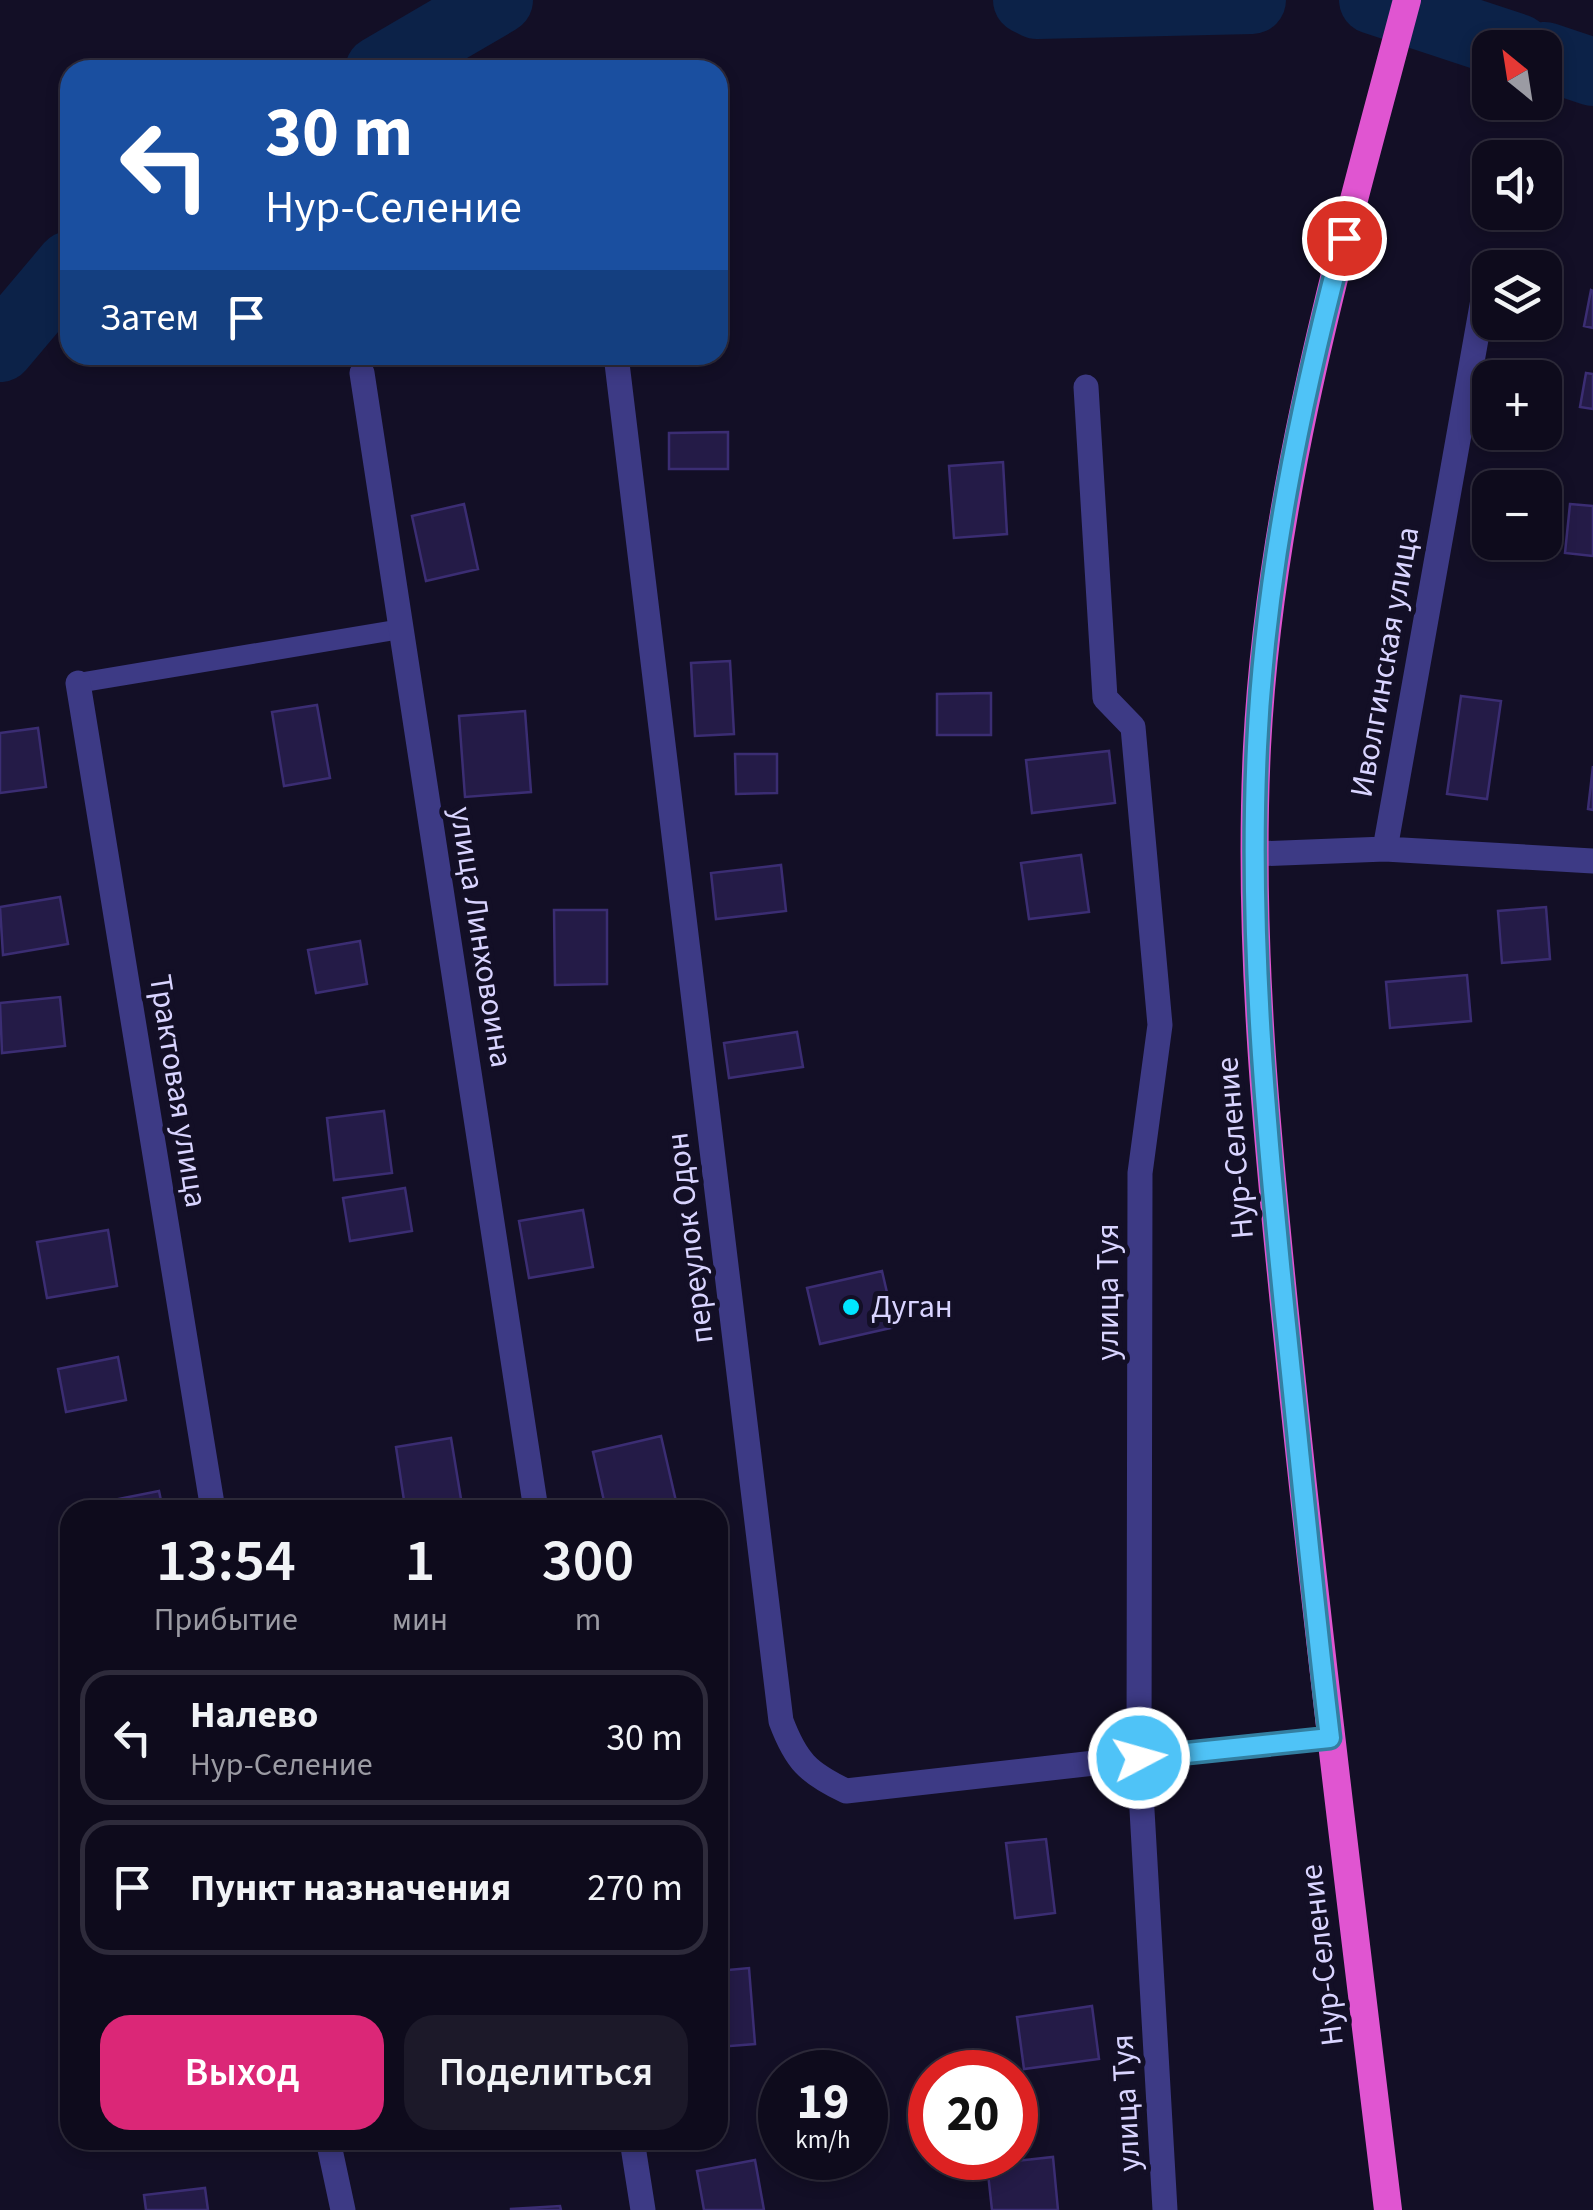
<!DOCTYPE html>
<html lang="ru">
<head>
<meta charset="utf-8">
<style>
  :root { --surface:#0e0b1c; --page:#1c1929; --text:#f1f3f6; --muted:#9b9ba3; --line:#2e2b3b; --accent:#db2777 }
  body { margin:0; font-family:"Source Sans 3",sans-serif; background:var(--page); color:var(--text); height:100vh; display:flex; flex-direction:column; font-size:38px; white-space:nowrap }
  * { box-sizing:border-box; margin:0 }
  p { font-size:32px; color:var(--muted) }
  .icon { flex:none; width:55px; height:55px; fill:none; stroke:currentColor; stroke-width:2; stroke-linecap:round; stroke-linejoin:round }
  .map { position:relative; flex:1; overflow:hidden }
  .details { position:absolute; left:60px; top:1500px; width:668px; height:650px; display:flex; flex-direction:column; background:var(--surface); border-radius:30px; box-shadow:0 5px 15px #0003,0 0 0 2px var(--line) }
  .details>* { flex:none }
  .guide { position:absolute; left:60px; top:60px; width:668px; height:305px; border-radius:30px; box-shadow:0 5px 15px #0003,0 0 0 2px var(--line); background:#1a4fa0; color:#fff; overflow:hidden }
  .needle { width:65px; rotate:330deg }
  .tools { position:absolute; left:1472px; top:30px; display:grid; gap:20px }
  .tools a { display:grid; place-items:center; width:90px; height:90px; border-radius:20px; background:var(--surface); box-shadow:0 5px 15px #0003,0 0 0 2px var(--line); font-size:50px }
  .speed { position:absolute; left:758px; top:2050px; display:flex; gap:20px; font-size:50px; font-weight:700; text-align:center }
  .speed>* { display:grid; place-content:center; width:130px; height:130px; border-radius:50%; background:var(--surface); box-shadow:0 5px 15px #0003,0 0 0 2px var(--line); line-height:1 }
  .speed small { font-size:25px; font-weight:400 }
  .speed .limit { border:15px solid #d22; background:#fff; color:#111 }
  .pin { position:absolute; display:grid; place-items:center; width:85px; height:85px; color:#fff; margin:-42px; border:5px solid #fff; border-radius:50%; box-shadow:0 2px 10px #0007 }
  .me { position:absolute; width:110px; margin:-55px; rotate:84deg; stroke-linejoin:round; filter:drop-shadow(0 0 8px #0008) }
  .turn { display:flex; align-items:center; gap:35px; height:210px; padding:0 40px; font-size:45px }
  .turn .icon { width:130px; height:130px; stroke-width:2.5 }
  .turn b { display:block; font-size:70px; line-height:85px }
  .then { display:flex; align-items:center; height:95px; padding:0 40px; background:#0003; gap:20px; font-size:38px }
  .eta { display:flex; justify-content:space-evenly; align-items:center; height:170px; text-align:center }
  .eta b { font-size:60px; font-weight:600; line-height:70px }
  .button { display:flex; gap:20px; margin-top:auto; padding:20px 40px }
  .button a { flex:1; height:115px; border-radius:30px; background:var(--accent); color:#fff; font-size:40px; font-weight:600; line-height:115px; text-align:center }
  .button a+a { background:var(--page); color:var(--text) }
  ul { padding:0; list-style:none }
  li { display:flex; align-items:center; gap:30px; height:135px; margin:0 20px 15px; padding:0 20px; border:5px solid var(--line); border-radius:30px }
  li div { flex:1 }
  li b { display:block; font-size:38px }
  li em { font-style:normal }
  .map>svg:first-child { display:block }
</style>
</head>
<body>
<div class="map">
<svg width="1593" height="2210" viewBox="0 0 1593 2210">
  <rect width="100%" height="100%" fill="#130f26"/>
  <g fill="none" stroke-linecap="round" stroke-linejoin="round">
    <path stroke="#0c2248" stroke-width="68" d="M1027,0l10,5 215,-5
      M1373,0l145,48
      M1545,56l48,16
      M379,70l120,-70
      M0,348l70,-83"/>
  </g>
  <path fill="#241b47" stroke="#3b2d73" stroke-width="2.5" d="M1591,290l2,1v37l-9,-2z
    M1586,373l7,1v35l-13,-2z
    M728,432v37h-59v-36z
    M1003,462l4,72 -53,4 -5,-72z
    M464,504l14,65 -52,12 -14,-65z
    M1570,504l23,2v50l-28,-3z
    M730,661l4,73 -39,2 -4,-73z
    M991,693v42h-54v-41z
    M1461,696l40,5 -14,98 -40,-5z
    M317,705l13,73 -46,8 -12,-74z
    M525,711l6,81 -66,5 -6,-81z
    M38,728l8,59 -46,6v-60z
    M1109,751l6,52 -83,10 -6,-53z
    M735,754h42v39l-41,1z
    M1593,766v44l-5,-1z
    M1081,855l8,57 -60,7 -8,-56z
    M781,865l5,46 -70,8 -5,-46z
    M60,897l8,47 -65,11 -3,-48z
    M1546,907l4,52 -48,4 -4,-52z
    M554,910h53v74l-52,1z
    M360,941l7,43 -51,9 -8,-43z
    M1467,975l4,46 -81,7 -4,-46z
    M60,997l5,49 -63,7 -2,-50z
    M797,1032l6,35 -74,11 -5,-35z
    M384,1111l8,62 -58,7 -7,-62z
    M405,1188l7,43 -62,10 -7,-43z
    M583,1210l10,57 -64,11 -10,-57z
    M108,1230l9,56 -70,12 -10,-56z
    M882,1271l13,56 -75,17 -13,-56z
    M118,1357l8,43 -60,12 -8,-43z
    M661,1436l17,74h-72l-13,-58z
    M451,1438l10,61 -56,8 -9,-60z
    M159,1491l4,19h-90v-2z
    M1046,1839l9,74 -40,5 -9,-75z
    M749,1968l6,76 -37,3v-76z
    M1092,2006l7,53 -75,10 -7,-52z
    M1053,2157l5,53h-66l-5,-46z
    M755,2160l9,50h-60l-7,-39z
    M205,2188l3,22h-62l-2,-15z
    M560,2206l1,4h-50v-1z"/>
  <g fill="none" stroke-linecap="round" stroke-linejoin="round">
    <path stroke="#3d3a85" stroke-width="20" d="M78,683l323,-54
      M1139,1758l191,-20"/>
    <path stroke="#3d3a85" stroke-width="25" d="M616,355l165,1366c15,40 27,52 65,70l293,-33
      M362,373l174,1137
      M1086,387l19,311 28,29 27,298 -20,148 -1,585 26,452
      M78,683l135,827
      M1385,849l101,-566
      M1254,854l131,-5 208,12
      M328,2140l15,70
      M632,2140l11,70"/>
    <path stroke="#e055d1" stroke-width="28" d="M1388,2210c-34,-282 -69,-564 -98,-847 -21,-205 -43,-410 -33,-616 13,-255 85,-502 150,-747"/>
  </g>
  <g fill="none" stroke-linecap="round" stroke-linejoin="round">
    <defs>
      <path id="route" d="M1139,1758l191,-20c-17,-141 -30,-282 -45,-423 -19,-189 -37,-378 -28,-568 8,-171 43,-343 87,-509"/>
    </defs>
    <use href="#route" stroke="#337fa1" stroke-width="25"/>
    <use href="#route" stroke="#4fc3f7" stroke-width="18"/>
  </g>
  <circle fill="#00e5ff" stroke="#130f26" stroke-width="4" cx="851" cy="1307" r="10"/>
  <g text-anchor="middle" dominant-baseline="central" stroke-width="10" stroke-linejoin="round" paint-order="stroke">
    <g font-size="32" fill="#d9d4ff" stroke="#130f26">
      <text transform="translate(1385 662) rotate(-80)">Иволгинская улица</text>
      <text transform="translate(481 937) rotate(81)">улица Линховоина</text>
      <text transform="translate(178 1091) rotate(81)">Трактовая улица</text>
      <text transform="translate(1235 1148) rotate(-95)">Нур-Селение</text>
      <text transform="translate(690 1238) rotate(-97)">переулок Одон</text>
      <text transform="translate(1108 1292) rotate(-90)">улица Туя</text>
      <text transform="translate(1322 1955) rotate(-97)">Нур-Селение</text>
      <text transform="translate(1126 2103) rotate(-93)">улица Туя</text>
    </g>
    <g font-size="32" fill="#d9d4ff" stroke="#130f26" text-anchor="start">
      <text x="871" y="1307">Дуган</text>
    </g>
  </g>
</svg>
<div class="tools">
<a><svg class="needle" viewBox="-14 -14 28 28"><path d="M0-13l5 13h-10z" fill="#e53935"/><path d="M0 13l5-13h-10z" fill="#9b9ba3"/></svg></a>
<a><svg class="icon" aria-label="sound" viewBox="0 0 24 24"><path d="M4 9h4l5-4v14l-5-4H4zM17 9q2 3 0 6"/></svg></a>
<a><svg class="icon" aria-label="layers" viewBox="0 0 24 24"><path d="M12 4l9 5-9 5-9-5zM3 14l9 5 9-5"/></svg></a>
<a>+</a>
<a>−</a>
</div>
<div class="speed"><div>19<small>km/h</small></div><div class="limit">20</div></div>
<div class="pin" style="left:1344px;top:238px;background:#d93025"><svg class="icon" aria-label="arrive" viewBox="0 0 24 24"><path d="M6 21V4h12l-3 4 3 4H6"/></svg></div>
<svg class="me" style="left:1139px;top:1758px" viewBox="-20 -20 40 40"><circle r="17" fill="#4fc3f7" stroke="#fff" stroke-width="3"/><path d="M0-11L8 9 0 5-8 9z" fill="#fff"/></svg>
<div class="guide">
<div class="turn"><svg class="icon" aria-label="left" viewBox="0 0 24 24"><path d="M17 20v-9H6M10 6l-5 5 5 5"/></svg><div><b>30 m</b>Нур-Селение</div></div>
<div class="then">Затем<svg class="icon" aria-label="arrive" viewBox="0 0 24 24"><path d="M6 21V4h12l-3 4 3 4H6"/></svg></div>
</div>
<section class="details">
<div class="eta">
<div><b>13:54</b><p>Прибытие</p></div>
<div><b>1</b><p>мин</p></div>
<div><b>300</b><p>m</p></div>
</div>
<ul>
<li><svg class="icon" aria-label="left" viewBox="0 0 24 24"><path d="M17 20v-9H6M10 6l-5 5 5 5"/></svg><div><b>Налево</b><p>Нур-Селение</p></div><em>30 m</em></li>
<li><svg class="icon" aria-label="arrive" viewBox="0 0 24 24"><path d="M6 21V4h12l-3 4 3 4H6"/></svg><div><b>Пункт назначения</b></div><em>270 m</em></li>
</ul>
<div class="button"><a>Выход</a><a>Поделиться</a></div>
</section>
</div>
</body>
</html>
